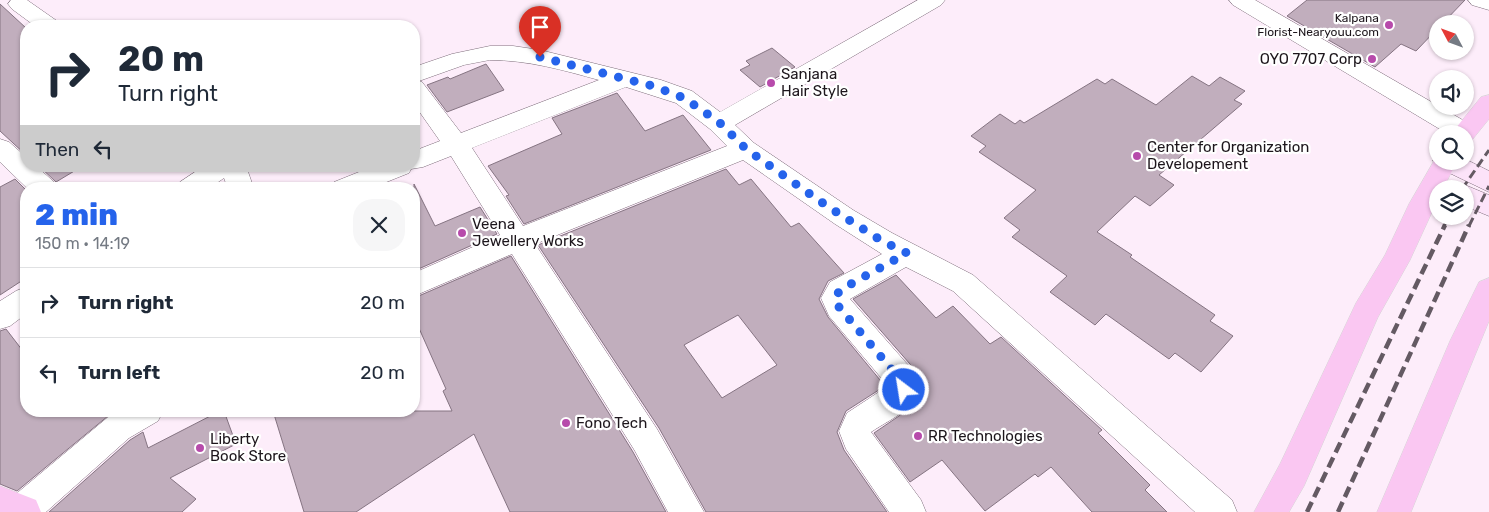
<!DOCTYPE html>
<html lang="en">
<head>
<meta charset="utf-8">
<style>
  :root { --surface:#fff; --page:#f6f6f7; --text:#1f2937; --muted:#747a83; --line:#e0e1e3; --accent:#2563eb }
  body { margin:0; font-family:Rubik,sans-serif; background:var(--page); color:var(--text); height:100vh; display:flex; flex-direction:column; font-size:19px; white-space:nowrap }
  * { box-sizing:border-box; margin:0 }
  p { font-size:16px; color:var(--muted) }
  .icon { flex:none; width:28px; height:28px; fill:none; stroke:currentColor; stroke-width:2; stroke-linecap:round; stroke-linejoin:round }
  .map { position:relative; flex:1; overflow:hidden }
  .side { position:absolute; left:20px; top:182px; width:400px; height:235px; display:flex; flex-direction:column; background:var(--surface); border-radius:20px; box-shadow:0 1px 4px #0004 }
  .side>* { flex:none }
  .hud { position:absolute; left:20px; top:20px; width:400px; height:152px; border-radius:20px; box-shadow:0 1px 4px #0004; background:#fff; color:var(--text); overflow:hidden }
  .needle { width:32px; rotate:311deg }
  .controls { position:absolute; left:1429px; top:15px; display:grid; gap:10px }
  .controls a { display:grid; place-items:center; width:45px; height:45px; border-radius:50%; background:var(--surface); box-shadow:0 1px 4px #0004; font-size:25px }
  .pin { position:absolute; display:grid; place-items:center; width:42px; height:42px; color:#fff; margin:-51px -21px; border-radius:50% 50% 50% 0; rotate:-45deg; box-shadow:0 0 5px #0007 }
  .pin .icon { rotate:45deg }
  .me { position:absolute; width:55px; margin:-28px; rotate:329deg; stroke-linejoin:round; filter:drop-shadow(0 0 4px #0008) }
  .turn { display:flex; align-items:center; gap:18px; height:105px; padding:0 15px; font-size:22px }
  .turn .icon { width:65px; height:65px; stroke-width:2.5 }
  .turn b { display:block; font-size:35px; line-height:42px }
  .then { display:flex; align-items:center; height:48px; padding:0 15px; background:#0003; gap:10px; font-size:19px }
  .round { display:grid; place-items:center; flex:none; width:52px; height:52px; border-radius:20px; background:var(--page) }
  .headline { display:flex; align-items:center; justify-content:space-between; height:85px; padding:0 15px }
  h1 { font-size:30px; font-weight:800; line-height:38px; color:var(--accent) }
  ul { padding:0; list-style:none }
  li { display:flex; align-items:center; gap:15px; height:70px; padding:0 15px; border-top:1px solid var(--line) }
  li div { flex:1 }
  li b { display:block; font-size:19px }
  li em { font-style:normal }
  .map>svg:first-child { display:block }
</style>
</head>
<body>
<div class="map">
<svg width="1489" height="512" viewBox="0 0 1489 512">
  <rect width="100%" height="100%" fill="#fdedfa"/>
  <path fill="#c1aebd" stroke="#857482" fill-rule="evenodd" d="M1307,0h158l-23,24h-4v4l-22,23 -15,-7 -26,23 -88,-51z
    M0,4l26,24v127l-26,-24z
    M772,48l23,19 -35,20 -20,-17 10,-5 -4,-4z
    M486,64l18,26 -57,22 -20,-27 21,-8 2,2z
    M1192,76l17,10 11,-9 25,14 -11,9 8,4 -83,71 15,10 -24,21 -15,-10 -38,36 35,23 -2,2 85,58 -5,6 23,15 -32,36 -26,-19 -6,6 -63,-45 -11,11 -45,-33 17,-16 -55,-39 8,-7 -16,-12 32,-28 -57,-38 7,-6 -15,-10 29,-22 15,10 5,-4 4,3 73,-44 8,5 7,-5 44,26z
    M617,93l28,38 38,-16 28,35 -187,74 -18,-28 3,-1 -21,-29 74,-32 -10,-16z
    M39,166h42v1l-25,15z
    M726,169l13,16 12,-6 40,48 8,-4 45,50 -16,8 -9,18 9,18 57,69 -39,25 -9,21 7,18 43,62h-181l-47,-84 -121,-183zM738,315l39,50 -55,33 -38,-53z
    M15,179l11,11v88l-26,17v-108z
    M414,184l21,42 45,-19 17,27 -83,37z
    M511,256l122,196 33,60h-156l-36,-78 -118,78h-52l-31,-101h179l-9,-20 3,-2 -32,-72v-19z
    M896,275l40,43 17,-12 37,38 11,-7 101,93 -4,3 52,52 -5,5 22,22h-75l-41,-45 -13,10 -3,-3 -50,37 -43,-51 -32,22 -36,-49 25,-17 15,-13 5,-9 1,-10 -3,-12 -64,-73z
    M6,329l20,26v56h88l-97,80 -17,-7v-153z
    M220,411h4l12,33 -66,34 26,21 -14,13h-133l81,-72 13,-8 5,16z"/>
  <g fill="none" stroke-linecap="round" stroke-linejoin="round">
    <defs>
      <path id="minor" d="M11,0h16l30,21 3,5h-25l-23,-17 -4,-5z
        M918,0h27l-4,5 -206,120 19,18 99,67 39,23 81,42 259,225 5,12h-42l-242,-221 -47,-24 -56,32 65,74c14,31 -22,44 -44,59l50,68 5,12h-37l-43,-63 -7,-18 8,-18 41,-27 -59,-70 -8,-18 9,-16 52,-28 -47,-30 -92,-64 -208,84 122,185 47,83h-36l-33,-61 -123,-197 -98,42v-23l86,-38 -49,-79 -28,11 -12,2 -2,4 -40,16h-39l4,-7 40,-16h40v-15l26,-10 -26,-37v-37l38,-13 38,-8h23l27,4 121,30 31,11 28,21zM490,60c38,0 73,10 109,20l-138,53 -39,-51 -3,-1 45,-16zM626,87l50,16 34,26 17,17 -204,80 -51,-78z
        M1229,0h26l218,126 3,6 -3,6 -8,2v-6h-17l-215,-129z
        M1468,0h21v10l-17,-5z
        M0,139l9,3 17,15v9h10l18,16 4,7h-30l-28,-27z
        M204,166h42l8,23h-26l-4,-11 -16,11h-32l4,-7z
        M26,287v27l-16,12 -10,3v-28l16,-10z
        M118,411h45l-5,10 -29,17 -83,74h-41l5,-13 97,-81z"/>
      <path id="secondary" d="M1438,154v7h27v-2l24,12v21l-52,-25 -4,-6z
        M1465,185l24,10v21l-24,-10v-17h-10z"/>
      <path id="primary" d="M1489,95v24l-17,21 -7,2v-8h-14l30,-37z
        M1438,154v7h19l-14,28h-5v10l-28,61 -32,57 -74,169 -15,26h-35l26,-48 76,-161 29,-48 24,-51z
        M1489,278v43l-78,191h-34l73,-171 29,-59z
        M0,486l36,14 5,12h-41z"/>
    </defs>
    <use href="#minor" stroke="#7e6d7b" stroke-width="1"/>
    <use href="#secondary" stroke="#7e6d7b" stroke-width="1"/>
    <use href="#primary" stroke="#d6d5d6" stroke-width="1"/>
    <use href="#minor" fill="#fff" fill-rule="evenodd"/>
    <use href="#secondary" fill="#fce3f9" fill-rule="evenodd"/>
    <use href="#primary" fill="#fac7f2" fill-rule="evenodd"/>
    <path stroke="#645a63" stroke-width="3" stroke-dasharray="9 4.5" stroke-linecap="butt" d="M1462,189l27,-39
      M1444,226l5,-10
      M1469,226l20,-40"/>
    <path stroke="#645a63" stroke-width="4.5" stroke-dasharray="11 5.5" stroke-linecap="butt" d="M1307,512l138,-287
      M1338,512l131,-287"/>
  </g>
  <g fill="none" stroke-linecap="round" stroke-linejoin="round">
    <path stroke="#2563eb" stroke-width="9" stroke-dasharray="0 16.2" d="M540,57l113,29 31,12 35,24 27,27 81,57 55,35 25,12 -67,37 -5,8 4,9 65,77v6"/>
  </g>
  <g fill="#b74bab" stroke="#fff" stroke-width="2">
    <circle cx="1389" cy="25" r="5"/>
    <circle cx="1372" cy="59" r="5"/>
    <circle cx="771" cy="83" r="5"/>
    <circle cx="1137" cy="156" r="5"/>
    <circle cx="462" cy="233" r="5"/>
    <circle cx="566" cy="423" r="5"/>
    <circle cx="918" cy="436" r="5"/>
    <circle cx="200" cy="448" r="5"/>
  </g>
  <g text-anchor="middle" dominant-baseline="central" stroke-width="4.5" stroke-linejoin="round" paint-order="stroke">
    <g font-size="12" fill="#1d161c" stroke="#fff" text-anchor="end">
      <text x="1379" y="18">Kalpana<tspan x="1379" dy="14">Florist-Nearyouu.com</tspan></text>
    </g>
    <g font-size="15" fill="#1d161c" stroke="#fff" text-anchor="start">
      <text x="1362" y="59" text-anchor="end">OYO 7707 Corp</text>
      <text x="781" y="74">Sanjana<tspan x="781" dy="17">Hair Style</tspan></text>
      <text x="1147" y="147">Center for Organization<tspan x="1147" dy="17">Developement</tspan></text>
      <text x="472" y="224">Veena<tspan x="472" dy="17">Jewellery Works</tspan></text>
      <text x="576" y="423">Fono Tech</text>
      <text x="928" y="436">RR Technologies</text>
      <text x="210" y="439">Liberty<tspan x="210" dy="17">Book Store</tspan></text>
    </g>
  </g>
</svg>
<div class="controls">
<a><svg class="needle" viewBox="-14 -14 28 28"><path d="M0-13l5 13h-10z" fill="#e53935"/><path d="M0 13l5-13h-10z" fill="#747a83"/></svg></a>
<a><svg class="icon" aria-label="sound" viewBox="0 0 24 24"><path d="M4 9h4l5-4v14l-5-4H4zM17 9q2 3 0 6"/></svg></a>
<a><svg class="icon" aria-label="search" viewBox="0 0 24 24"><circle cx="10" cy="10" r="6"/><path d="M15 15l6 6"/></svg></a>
<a><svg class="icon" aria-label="layers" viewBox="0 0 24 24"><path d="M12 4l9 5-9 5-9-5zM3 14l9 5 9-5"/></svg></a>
</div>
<div class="pin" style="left:540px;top:57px;background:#d93025"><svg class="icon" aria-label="arrive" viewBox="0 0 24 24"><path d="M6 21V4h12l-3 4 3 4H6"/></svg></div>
<svg class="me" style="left:904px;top:390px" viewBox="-20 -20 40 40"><circle r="17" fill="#2563eb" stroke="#fff" stroke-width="3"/><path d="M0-11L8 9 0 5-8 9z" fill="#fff"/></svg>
<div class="hud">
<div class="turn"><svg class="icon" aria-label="right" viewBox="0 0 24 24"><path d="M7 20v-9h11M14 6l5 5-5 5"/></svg><div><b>20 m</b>Turn right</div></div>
<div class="then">Then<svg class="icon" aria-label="left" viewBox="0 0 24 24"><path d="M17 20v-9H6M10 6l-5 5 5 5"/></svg></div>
</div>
<section class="side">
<div class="headline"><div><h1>2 min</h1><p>150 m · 14:19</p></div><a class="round"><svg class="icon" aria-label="close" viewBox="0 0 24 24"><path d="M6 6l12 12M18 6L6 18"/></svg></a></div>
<ul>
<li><svg class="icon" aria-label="right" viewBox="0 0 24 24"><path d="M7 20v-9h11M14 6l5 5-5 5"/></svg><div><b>Turn right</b></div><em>20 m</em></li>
<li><svg class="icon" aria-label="left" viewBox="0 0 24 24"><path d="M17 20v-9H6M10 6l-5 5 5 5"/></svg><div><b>Turn left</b></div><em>20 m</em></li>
</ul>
</section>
</div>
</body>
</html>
